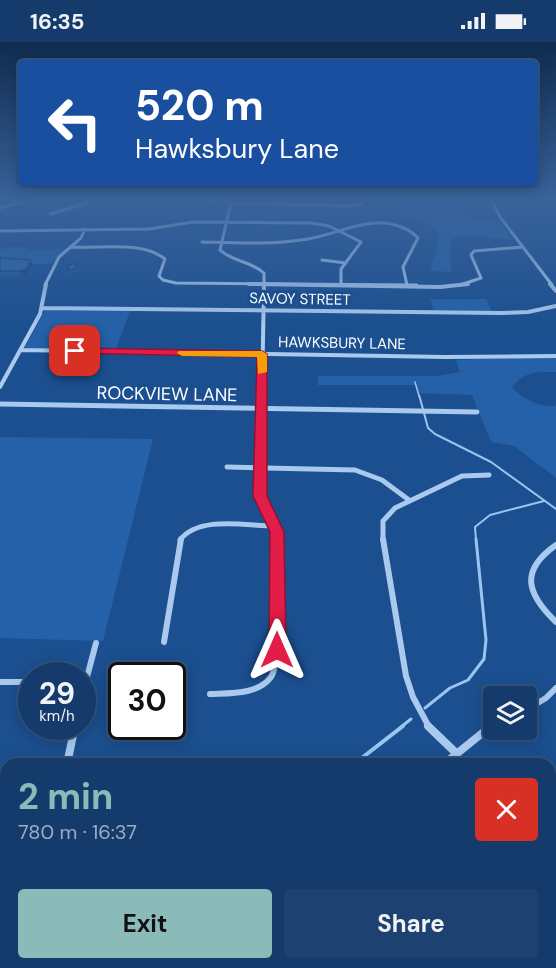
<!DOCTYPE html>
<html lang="en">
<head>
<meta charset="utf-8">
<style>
  :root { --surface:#143b6b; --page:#1d4271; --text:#f1f3f6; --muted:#9dadc1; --line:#33557e; --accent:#8bbbb9 }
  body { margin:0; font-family:"DM Sans",sans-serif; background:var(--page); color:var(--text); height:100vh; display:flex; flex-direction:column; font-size:22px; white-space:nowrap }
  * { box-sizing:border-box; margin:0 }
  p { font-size:20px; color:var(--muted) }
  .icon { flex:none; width:33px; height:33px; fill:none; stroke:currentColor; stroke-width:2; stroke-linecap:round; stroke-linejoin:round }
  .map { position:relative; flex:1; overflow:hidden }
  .drawer { position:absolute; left:0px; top:716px; width:556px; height:212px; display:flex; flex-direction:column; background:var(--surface); border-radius:18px 18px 0 0; box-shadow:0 3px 15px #0003,0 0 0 2px var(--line) }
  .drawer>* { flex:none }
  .banner { position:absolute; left:18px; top:18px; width:520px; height:126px; border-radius:6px; box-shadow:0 3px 15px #0003,0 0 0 2px var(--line); background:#1a4fa0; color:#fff; overflow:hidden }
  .fabs { position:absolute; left:483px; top:644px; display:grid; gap:12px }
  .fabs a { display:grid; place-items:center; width:54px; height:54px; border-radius:6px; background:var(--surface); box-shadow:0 3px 15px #0003,0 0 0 2px var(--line); font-size:30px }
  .speed { position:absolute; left:18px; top:620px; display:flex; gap:12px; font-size:30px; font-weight:700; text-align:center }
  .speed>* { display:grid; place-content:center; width:78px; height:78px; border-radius:50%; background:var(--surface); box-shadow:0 3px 15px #0003,0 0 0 2px var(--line); line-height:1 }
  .speed small { font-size:15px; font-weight:400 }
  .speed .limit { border:3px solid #111; border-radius:9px; background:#fff; color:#111 }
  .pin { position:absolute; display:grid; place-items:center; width:51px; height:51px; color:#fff; margin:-26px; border-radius:12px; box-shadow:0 3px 9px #0006 }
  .me { position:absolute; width:66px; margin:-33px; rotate:0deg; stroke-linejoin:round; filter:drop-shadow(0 0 4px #0008) }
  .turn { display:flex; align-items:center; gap:21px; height:126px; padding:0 18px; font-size:27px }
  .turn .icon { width:78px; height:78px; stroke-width:2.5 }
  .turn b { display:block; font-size:42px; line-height:51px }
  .round { display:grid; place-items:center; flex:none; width:63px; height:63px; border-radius:6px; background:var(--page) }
  .summary { display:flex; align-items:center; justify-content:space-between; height:102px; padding:0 18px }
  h1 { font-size:36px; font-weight:700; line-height:45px; color:var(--accent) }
  .primary-button { display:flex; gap:12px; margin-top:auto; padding:12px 18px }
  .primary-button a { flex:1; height:69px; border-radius:6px; background:var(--accent); color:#111; font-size:24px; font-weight:700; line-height:69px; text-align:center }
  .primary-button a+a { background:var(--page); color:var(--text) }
  .status { display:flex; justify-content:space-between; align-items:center; height:42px; padding:0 30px; background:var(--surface); direction:ltr }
  .status svg { height:16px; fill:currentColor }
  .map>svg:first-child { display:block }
</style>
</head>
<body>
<div class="status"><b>16:35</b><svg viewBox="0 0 49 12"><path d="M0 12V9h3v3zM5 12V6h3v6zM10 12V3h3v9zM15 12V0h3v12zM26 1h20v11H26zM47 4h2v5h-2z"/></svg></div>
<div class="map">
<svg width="556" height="926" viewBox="0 0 556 926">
  <rect width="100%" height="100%" fill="#1b4f8f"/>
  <path fill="#2461a8" d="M393,156h94v6l-28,2 1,7h8l4,8h27l14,19 -50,-5 -13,4 1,33 -21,-1 10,-35c-10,-17 -25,-18 -43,-20z
    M10,205h18v3l37,-1 -15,15 -50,-1v-13z
    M430,257h56l6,13 -58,-1z
    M46,267h85l-16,42 -91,-2z
    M504,316h52v14c-20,0 -32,-1 -44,16 14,12 24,18 43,18l1,-4v76l-42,-32 -23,-4 -19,-47 -55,-2 -1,-8h-98v-9h118l24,-4 -4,-12z
    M0,395l153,2 -50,202 -103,-3z"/>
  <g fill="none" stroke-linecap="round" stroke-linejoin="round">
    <path stroke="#9cc4f0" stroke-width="1.5" d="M415,340l4,14"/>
    <path stroke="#9cc4f0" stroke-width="2" d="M419,353l4,14
      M424,371l4,15 7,6 56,28 65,47
      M476,498l-1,-13 15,-12 54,-14"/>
    <path stroke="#9cc4f0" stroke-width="3" d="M425,666l25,-20 18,-8 16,-21 2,-19 -10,-101
      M401,685l10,-8"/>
    <path stroke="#9cc4f0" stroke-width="4" d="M354,722l49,-38
      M0,773l6,-1"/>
    <path stroke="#a9c9ee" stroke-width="3" d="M232,156l-12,52c13,12 31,11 44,23v12
      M491,156l9,19 52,68
      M156,161l18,-2 174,5 14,-2 5,-6
      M50,172l55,-16
      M0,189l149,-2 44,-7 118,1 18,3 32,16 -20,27v15
      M202,200c35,1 71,3 106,-3 23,-4 45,-15 68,-16 14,-1 32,4 42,15l-15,29 4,18
      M70,205c29,2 71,-7 95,12l-6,17 4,4 13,3 241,2
      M322,218l24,3
      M45,243l14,-28 22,-19 4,-9
      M460,243l21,-7 -10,-23 3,-4 49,-4"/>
    <path stroke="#a9c9ee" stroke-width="4" d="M249,242l191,3 28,-3
      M550,242l6,7
      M42,266l458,5 28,-1 28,-6
      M20,308l425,7 111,-1
      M0,345l40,-73 6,-30
      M262,354l2,-112"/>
    <path stroke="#a9c9ee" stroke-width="5" d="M262,353l-2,101 17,36v8
      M0,362l477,8
      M227,425l128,3 27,10 27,20
      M180,498c19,-25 67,-14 95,-14
      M383,498v-19l12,-13 67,-32 27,-1"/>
    <path stroke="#a9c9ee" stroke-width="6" d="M383,497l23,137 7,21 16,30
      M556,503c-37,26 -29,49 0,77
      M164,600l17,-103
      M0,640h32
      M210,652c19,-1 48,1 61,-17 12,-18 6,-112 6,-138
      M82,654l14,-53
      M526,668l20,-12 10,-10
      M489,685l5,-4"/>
    <path stroke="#a9c9ee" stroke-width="8" d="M428,684l27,26
      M67,722l8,-38
      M444,722l47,-38
      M0,868h6
      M16,926l2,-5"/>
    <path stroke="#a9c9ee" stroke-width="3" d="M0,166l36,-10"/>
  </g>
  <path fill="#245895" d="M0,216l32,8 -4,8 -7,2h-21z
    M77,225l-2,6 -6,1 -1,-4z"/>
  <path fill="#1d4779" d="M31,218l1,6 -4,8 -7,2 -1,-5z"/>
  <path fill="#2a66ad" stroke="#1d4779" stroke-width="1.5" d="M0,216l31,2 -4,9 -7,2h-20z
    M70,222h6l-2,6h-6z"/>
  <linearGradient id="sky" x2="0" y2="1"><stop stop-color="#0f2b4f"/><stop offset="0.55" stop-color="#39639b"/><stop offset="1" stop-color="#39639b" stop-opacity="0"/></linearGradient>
  <rect width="556" height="286" fill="url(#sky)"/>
  <path fill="#e11d48" stroke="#92132f" stroke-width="1.5" d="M75,306l187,3 5,3v142l17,36 2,118 -3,4h-12l-2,-4 1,-118 -17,-36 4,-139 -185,-4v-4z"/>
  <path fill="#f59e0b" d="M179,309h83l5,3v18l-9,2 -1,-17 -75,-1 -5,-3z"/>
  <g text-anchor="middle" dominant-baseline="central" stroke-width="6" stroke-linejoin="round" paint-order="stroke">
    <g font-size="15" fill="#fff" stroke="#1b4f8f">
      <text transform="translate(300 257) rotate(1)">SAVOY STREET</text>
      <text transform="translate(342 301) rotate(1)">HAWKSBURY LANE</text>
    </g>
    <g font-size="18" fill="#fff" stroke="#1b4f8f">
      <text transform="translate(167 352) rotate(1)">ROCKVIEW LANE</text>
    </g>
  </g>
</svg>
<div class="fabs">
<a><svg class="icon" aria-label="layers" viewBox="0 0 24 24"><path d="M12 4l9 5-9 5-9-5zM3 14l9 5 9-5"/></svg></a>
</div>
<div class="speed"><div>29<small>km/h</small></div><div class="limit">30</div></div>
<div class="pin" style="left:75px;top:309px;background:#d93025"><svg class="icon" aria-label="arrive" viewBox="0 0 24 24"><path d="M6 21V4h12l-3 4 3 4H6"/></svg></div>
<svg class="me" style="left:277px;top:608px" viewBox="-20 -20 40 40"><path d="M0-17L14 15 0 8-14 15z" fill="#e11d48" stroke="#fff" stroke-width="4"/></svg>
<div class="banner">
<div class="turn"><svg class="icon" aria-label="left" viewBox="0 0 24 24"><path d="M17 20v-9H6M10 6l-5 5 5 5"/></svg><div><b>520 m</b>Hawksbury Lane</div></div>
</div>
<section class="drawer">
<div class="summary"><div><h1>2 min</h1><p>780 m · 16:37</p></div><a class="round" style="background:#d93025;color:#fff"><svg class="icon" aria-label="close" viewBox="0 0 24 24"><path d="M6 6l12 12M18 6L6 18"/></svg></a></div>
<div class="primary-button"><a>Exit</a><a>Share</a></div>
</section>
</div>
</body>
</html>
